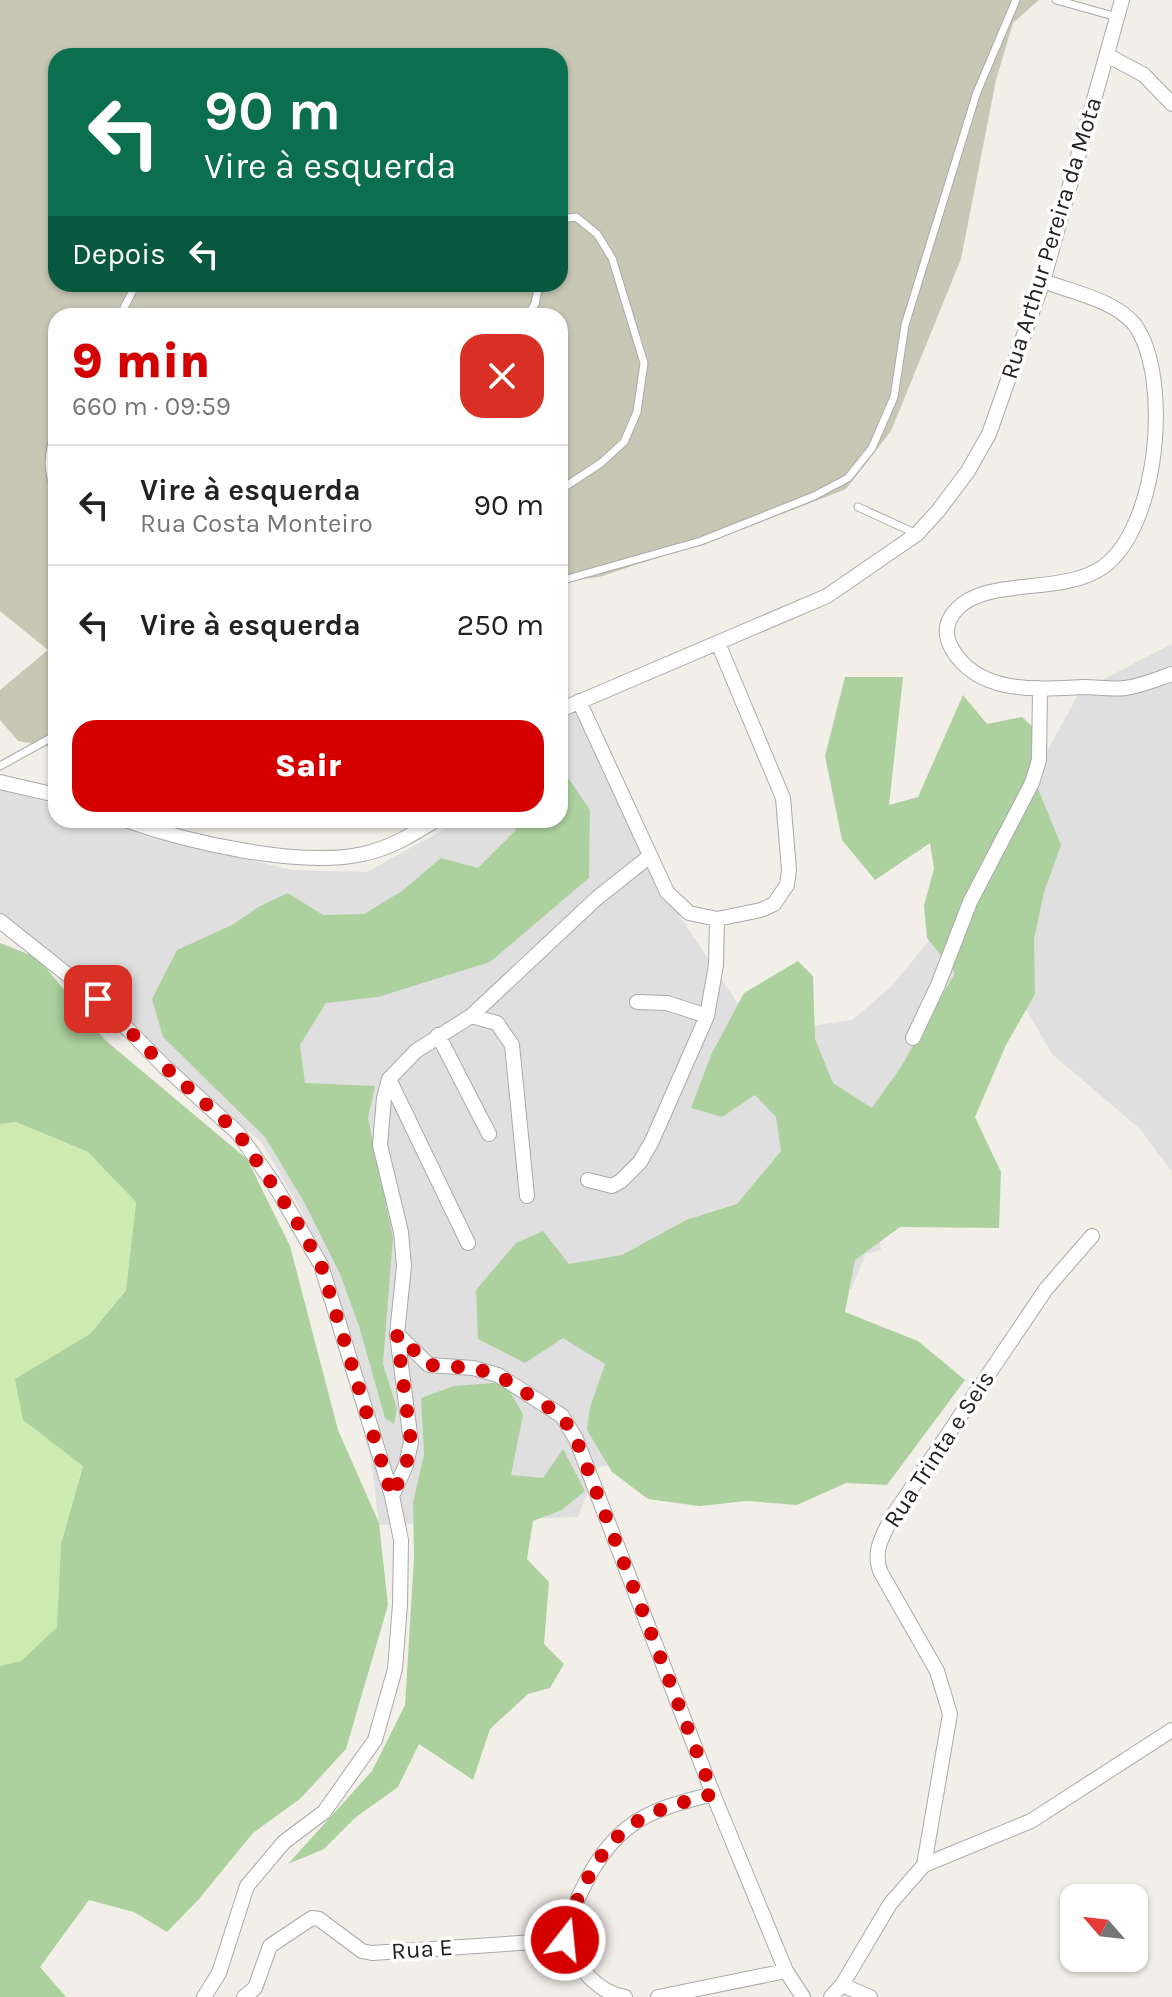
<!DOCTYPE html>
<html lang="pt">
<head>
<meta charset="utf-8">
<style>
  :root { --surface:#fff; --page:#f6f6f6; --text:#222; --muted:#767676; --line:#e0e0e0; --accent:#d40000 }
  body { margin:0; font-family:Karla,sans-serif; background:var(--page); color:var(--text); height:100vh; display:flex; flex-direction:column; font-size:30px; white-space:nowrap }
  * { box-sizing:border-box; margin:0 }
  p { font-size:26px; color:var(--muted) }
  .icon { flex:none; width:44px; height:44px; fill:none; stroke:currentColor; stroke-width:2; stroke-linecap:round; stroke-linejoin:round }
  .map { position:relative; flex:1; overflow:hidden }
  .details { position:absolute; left:48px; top:308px; width:520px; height:520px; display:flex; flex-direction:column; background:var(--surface); border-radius:24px; box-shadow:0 2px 6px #0004 }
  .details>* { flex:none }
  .hud { position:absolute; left:48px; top:48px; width:520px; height:244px; border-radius:24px; box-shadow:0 2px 6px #0004; background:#0b6e4f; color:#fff; overflow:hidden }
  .needle { width:52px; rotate:298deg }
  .tools { position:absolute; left:1060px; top:1884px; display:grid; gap:16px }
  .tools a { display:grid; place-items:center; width:88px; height:88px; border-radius:16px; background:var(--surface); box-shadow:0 2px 6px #0004; font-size:40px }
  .pin { position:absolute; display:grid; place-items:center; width:68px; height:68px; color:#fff; margin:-34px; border-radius:16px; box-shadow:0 4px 12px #0006 }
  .me { position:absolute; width:88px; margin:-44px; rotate:16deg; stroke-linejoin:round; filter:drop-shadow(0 0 6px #0008) }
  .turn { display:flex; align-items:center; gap:28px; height:168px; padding:0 24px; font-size:36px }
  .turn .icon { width:104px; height:104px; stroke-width:2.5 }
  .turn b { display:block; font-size:56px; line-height:68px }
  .then { display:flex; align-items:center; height:76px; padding:0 24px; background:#0003; gap:16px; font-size:30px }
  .round { display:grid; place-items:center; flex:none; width:84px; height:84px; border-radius:24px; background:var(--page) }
  .summary { display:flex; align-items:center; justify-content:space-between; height:136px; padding:0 24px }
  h1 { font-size:48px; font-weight:800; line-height:60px; color:var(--accent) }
  .action { display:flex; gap:16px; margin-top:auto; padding:16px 24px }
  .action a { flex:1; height:92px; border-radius:24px; background:var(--accent); color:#fff; font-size:32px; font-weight:800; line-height:92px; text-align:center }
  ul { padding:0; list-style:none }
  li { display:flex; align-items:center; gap:24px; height:120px; padding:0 24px; border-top:2px solid var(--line) }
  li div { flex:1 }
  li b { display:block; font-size:30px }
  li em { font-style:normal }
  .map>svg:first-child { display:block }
</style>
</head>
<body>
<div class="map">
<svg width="1172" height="1997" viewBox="0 0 1172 1997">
  <rect width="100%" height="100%" fill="#f2efe9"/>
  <path fill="#e0dfdf" d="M1172,644v528l-32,-43 -88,-75 -33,-57 -144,216 6,37 -15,4 -15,35 -25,15 -186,157 -42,6 -20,50 -199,8 -8,-66 -69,-247 -40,-69 -262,-230v-126l56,18v15h41l49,16 146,34 75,2 76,-42 10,-10h107v-106l13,-13 100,205 103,155 28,-34 48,-7 39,-33 82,-100 107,-196z"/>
  <path fill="#c7c7b4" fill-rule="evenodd" d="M0,0h1039l-26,23 -17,57 -35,179 -70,172 -45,58 -105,41 -142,47 -39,5v-266h-504v432l-38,-7 -18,-21v-30l48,-40 -48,-39zM56,56h504v228h-504z"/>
  <path fill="#cdebb0" d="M16,1122l72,30 48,49 -10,88 -36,45 -74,45 7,41 60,45 -22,79 -4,83 -36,34 -21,5v-542z"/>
  <path fill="#add19e" d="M845,677h58l-14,128 29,-8 45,-102 24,29 35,-7 13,12 -1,50 27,66 -17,47 -10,47 1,55 -29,51 -31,72 26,55 -2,56 -99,-1 -45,33 -10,52 73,29 47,39 -78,105 -41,-2 -49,22 -50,-4 -48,5 -51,-7 -36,-27 -25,-42 3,-23 15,-43 -42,-26 -38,25 -47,-24 -2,-49 40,-47 27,-12 26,33 53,-9 64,-35 51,-16 44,-53 -5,-34 -21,-22 -33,22 -31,-9 20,-53 33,-62 54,-32 15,15 2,63 18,44 39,25 29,-41 54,-94 -28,-35 -3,-33 10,-36 -4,-26 -55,37 -33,-40 -17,-84z
    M569,779l21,31 -1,68 -99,84 -112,35 -52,6 -26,42 5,38 70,3 -7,32 25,120 -10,126 14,45 -3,15 -9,-6 -26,-92 -19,-52 -36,-72 -39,-65 -102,-100 -11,-38 25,-49 55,-25 28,-19 28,-13 35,22 41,-1 38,-23 39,-33 37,10 37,-37 7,-11h38v-38z
    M0,943l38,15 67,82 142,119 43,87 48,184 41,93 9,82 -42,144 -45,49 -48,35 -54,66 -32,33 -33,-20 -45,-12 -49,67 26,30h-66v-331l21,-5 36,-34 4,-83 22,-78 -60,-46 -8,-41 75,-45 36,-44 10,-88 -48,-50 -72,-30 -16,2z
    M504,1382l19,32 -12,61 32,3 20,-29 22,42 -23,19 -29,11 -6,38 22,23 -5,62 20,20 -14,24 -22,6 -38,35 -17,51 -54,-36 -21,43 -43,31 -31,31 -36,15 84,-93 33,-66 9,-147 -1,-55 11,-49 -3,-56 33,-12z"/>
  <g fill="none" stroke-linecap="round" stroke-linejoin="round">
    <defs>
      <path id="service" d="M1056,0l61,17
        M560,219l16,-2 21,17 15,24 32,105 -7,49 -13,30 -23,21 -41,27
        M120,316l16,-32
        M527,316l8,-12 4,-20
        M56,427c-7,25 -11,41 0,65
        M858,507l59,27
        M560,581l141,-40 113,-45 34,-18 24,-30 22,-51 11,-72 72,-233 39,-92
        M0,766l56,-31"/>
      <path id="minor" d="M1107,55l37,20 28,29
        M1043,281c29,11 72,19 92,44 37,53 24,202 -32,242 -41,29 -117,9 -147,43 -11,12 -12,25 -4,39 27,46 85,40 131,38 14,0 29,3 42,1 16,-2 32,-9 47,-14
        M579,701l88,191 22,21 28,6 44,-9 13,-6 13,-19 2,-15 -6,-72 -65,-155
        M560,710l267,-114 90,-62 21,-23 30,-40 21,-37 54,-153 79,-281
        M0,782l56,13
        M125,820c62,22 174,48 238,34 28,-6 50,-20 73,-34
        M0,921l98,78 67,68 73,66 36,51 47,81 71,231 9,44 -1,64 -5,65 -20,71 -51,72 -40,30 -37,44 -28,87 -15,24
        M637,1002l30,1 40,13
        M471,1016l126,-118 53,-42
        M438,1035l51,99
        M913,1038l25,-53 32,-83 62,-119 7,-23 1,-70
        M389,1079l79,164
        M588,1180l24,6 9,-5 19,-19 12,-21 55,-125 9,-51 1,-46
        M397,1334l32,31 44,3 25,7 64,41 14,23 137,355 73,177 17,26
        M392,1496l14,-31 5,-23 -14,-108 7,-68 -3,-34 -21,-87 4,-47 5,-19 27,-28 55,-35 26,7 15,22 15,151
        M924,1865l26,-151 -13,-43 -56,-98c-9,-21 1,-36 11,-56l154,-228 46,-53
        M565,1940c4,-24 13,-43 24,-64 31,-57 64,-67 124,-82
        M842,1985l28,12
        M244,1997l11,-9 15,-42 42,-28 7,1 43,32 10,2 193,-13c11,25 31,52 60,57
        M658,1997l128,-26
        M831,1997l11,-12 48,-81 34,-39 107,-44 141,-91"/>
    </defs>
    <use href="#service" stroke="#a9a9a9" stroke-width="9"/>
    <use href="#minor" stroke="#a9a9a9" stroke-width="16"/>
    <use href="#service" stroke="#fff" stroke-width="7"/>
    <use href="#minor" stroke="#fff" stroke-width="14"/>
  </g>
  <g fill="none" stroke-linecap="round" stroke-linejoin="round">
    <path stroke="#d40000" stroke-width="14" stroke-dasharray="0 25.2" d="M98,999l67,68 73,66 56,84 27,48 71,231 14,-31 5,-23 -14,-108 32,31 44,3 25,7 64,41 14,23 137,355c-60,16 -93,25 -124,82 -11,21 -20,40 -24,64"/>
  </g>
  <g text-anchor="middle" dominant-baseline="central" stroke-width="7" stroke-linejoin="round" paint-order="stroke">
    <g font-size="24" fill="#222" stroke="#fff">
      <text transform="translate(1051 238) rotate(-73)">Rua Arthur Pereira da Mota</text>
      <text transform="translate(939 1449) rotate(-57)">Rua Trinta e Seis</text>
      <text transform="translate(422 1949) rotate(-4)">Rua E</text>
    </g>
  </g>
</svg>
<div class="tools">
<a><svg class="needle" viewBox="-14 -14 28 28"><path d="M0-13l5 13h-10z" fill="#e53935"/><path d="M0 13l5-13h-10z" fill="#767676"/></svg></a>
</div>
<div class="pin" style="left:98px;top:999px;background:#d93025"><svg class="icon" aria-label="arrive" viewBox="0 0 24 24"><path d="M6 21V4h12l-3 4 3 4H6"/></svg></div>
<svg class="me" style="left:565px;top:1940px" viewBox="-20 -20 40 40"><circle r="17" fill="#d40000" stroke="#fff" stroke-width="3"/><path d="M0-11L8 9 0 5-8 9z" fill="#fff"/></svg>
<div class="hud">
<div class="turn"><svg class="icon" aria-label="left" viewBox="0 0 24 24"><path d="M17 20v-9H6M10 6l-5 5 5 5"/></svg><div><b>90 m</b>Vire à esquerda</div></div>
<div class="then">Depois<svg class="icon" aria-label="left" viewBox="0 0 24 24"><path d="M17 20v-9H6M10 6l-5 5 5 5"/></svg></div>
</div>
<section class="details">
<div class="summary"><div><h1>9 min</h1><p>660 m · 09:59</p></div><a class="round" style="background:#d93025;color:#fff"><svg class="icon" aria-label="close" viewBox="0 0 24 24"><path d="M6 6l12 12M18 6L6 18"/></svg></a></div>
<ul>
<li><svg class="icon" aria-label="left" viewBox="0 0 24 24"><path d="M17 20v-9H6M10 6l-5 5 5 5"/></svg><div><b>Vire à esquerda</b><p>Rua Costa Monteiro</p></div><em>90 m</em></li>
<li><svg class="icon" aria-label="left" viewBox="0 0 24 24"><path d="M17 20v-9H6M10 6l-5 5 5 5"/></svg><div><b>Vire à esquerda</b></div><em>250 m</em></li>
</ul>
<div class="action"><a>Sair</a></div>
</section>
</div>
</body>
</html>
